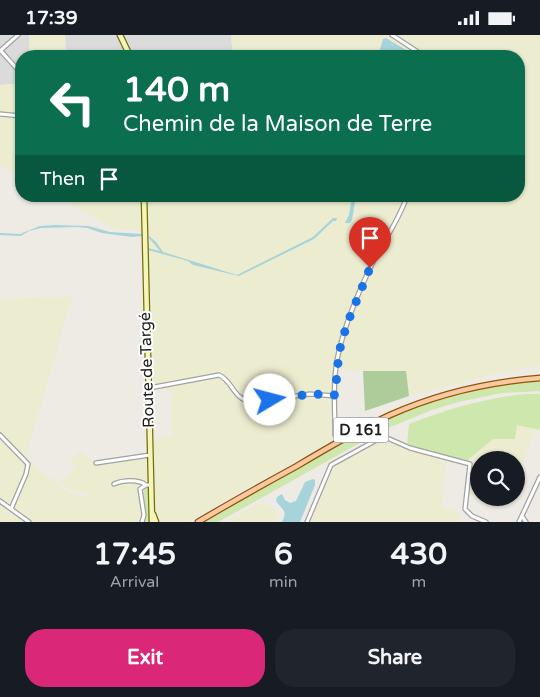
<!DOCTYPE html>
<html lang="en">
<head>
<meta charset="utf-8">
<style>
  :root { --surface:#171b24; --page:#20242c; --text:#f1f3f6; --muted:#9ea1a6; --accent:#db2777 }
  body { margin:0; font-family:"Varela Round",sans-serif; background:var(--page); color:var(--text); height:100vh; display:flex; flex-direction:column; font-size:19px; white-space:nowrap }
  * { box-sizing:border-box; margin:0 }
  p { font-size:16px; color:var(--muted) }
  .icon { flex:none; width:28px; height:28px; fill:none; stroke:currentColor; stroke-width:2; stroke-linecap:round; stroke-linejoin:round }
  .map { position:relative; height:487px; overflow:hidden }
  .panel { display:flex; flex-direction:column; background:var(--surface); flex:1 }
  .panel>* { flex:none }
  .hud { position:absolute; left:15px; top:15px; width:510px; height:152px; border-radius:20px; box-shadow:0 1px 4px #0004; background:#0b6e4f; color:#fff; overflow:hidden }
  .fabs { position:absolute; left:470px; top:416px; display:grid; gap:10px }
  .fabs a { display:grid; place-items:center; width:55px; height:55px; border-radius:50%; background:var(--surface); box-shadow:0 1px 4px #0004; font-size:25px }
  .pin { position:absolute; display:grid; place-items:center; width:42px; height:42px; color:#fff; margin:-51px -21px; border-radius:50% 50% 50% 0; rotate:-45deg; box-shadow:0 0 5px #0007 }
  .pin .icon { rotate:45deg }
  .me { position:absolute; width:55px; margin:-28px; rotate:82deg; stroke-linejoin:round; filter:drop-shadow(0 0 4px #0008) }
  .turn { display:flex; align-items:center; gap:18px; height:105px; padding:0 25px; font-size:22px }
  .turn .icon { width:65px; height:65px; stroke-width:2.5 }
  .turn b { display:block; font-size:35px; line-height:42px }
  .then { display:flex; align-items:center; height:48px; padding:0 25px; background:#0003; gap:10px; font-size:19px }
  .eta { display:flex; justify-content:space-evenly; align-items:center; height:85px; text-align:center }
  .eta b { font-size:30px; font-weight:700; line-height:35px }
  .action { display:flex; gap:10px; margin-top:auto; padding:10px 25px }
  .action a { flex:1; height:58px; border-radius:20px; background:var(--accent); color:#fff; font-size:20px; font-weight:700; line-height:58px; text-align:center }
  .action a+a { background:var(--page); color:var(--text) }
  .status { display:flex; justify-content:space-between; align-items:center; height:35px; padding:0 25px; background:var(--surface); direction:ltr }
  .status svg { height:14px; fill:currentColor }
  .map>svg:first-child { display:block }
</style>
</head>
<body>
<div class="status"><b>17:39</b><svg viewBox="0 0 49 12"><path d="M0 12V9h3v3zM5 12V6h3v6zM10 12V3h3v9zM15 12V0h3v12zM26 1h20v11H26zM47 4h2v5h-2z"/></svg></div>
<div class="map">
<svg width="540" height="487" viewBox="0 0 540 487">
  <rect width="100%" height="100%" fill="#eeeae4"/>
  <path fill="#dcdbdb" d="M0,0h29v21h-8v27l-21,2z
    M65,0h166l2,21h-167z"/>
  <path fill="#ececd0" d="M29,0h36l1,21h-37z
    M231,0h309v331l-46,8 -85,22 -3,-25h-43l-29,-3 -2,72 -145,82h-28l-5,-17 -1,-65 19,-4v-44l-18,-10 -7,-186h372v-140h-286z
    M21,48v94l-21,-12v-80z
    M56,161h84l1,34h-25z
    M72,262l-46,159 10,11 32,25 14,4 7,-1 3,-3v-2l-4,3 -13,-2 -6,-2 -9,-8 15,-13 -5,-8 10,-8 16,10 50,-8 2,26 -4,3 -5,1 -1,5 3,27v6h-108l-33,-23v-200z
    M516,390l19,4 -17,47 -2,1v-17h-37v34l-11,1 3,-35 20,-20z
    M382,403l22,10 42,11 -4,47 19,8 -2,8h-149l21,-54z
    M262,467l17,10 -5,10h-47z
    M0,469l25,18h-25z"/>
  <path fill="#cee7ac" d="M540,345v11l-38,2 -44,9 -26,8 -51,21 -163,91h-15c37,-21 73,-41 109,-62 29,-16 58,-33 88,-46 45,-18 92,-29 140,-34z
    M526,359h14v36l-23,-5 -2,14h-22l-26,22 -60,-16 2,-21c38,-15 76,-26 117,-30z
    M145,453h2l2,2 1,32h-5c1,-11 -6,-25 0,-34z"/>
  <path fill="#aecc9a" d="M363,336h43l3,25 -44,15z"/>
  <path fill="#a6d4da" d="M386,3l30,18h-38l5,-17z
    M352,161h4l-4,24 -2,3h-5l4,-8z
    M333,183h4l-1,3h-3l-19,18 -75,37 -46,-11 -5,-4 -40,-11v-2l12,3 -11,-13v-2l7,6 7,10 74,23 76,-38z
    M55,190l33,1 22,6 32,2v2l-10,1 -30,-4 -15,-5 -10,-1 -36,1 -12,3 -8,5 -21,-1v-2l20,1 20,-8z
    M313,444l2,1v5l-15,37h-18c6,-12 1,-11 -6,-21l1,-4 5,-3 3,6 5,3 6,-2 9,-19z"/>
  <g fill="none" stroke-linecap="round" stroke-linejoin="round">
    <defs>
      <path id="street" d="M392,0l32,21
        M0,16l18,-16
        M1,16l18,20
        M0,79l21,2
        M149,353l70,-13c14,6 13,23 32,27l59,-8 25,2
        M0,400l28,29 -2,10 -15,35
        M335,400c0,-27 -3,-57 4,-84 7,-30 20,-60 33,-87 11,-23 27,-43 35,-68
        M96,428l54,-8
        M114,449c8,-4 25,-5 32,1
        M0,466l29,21
        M522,481l4,6
        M142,487l2,-7 -4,-26 6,-4h5
        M307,487l24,-57 51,-28h3l25,11 60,16 -5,45 7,7 14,6
        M519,487l21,-45"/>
      <path id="secondary" d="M120,0l10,21
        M144,161l8,326
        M153,479l3,8"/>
      <path id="primary" d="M198,487c32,-19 66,-38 99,-56 30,-18 61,-36 93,-51 47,-21 99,-33 150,-37"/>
    </defs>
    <use href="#street" stroke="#a2a2a2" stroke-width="5.5"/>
    <use href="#secondary" stroke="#6f7009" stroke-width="7"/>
    <use href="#primary" stroke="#915506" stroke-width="7"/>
    <use href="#street" stroke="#fff" stroke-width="3"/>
    <use href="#secondary" stroke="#f7f4ba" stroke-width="4.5"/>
    <use href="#primary" stroke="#f8c9a0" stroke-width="4.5"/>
  </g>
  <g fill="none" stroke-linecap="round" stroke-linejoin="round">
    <path stroke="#1a73e8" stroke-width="9" stroke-dasharray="0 16.2" d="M270,365l40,-6 25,1 4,-43 8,-28 23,-56"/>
  </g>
  <g text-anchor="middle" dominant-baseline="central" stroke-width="4" stroke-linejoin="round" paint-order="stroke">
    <rect fill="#fff" stroke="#626262" stroke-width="1" x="333.5" y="382.5" width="55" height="25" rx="4"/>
    <g font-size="15" font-weight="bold" fill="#1e1e1e">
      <text x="361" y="395">D 161</text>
    </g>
    <g font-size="16" fill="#1e1e1e" stroke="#fff">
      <text transform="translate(147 335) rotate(-92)">Route de Targé</text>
    </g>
  </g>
</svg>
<div class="fabs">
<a><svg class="icon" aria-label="search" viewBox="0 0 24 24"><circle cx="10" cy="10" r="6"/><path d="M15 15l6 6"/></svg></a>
</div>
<div class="pin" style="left:370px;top:233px;background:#d93025"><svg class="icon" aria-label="arrive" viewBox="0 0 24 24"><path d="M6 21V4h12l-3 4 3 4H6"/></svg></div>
<svg class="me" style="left:270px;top:365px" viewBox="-20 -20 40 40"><circle r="19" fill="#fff"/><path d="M0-13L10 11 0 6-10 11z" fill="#1a73e8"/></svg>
<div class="hud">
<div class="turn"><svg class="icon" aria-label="left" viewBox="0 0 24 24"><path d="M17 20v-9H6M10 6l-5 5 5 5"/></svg><div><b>140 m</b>Chemin de la Maison de Terre</div></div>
<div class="then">Then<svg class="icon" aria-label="arrive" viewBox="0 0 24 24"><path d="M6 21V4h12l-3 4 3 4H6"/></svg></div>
</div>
</div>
<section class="panel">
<div class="eta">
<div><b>17:45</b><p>Arrival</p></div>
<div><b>6</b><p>min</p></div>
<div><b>430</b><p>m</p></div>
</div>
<div class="action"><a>Exit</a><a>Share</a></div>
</section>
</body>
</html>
